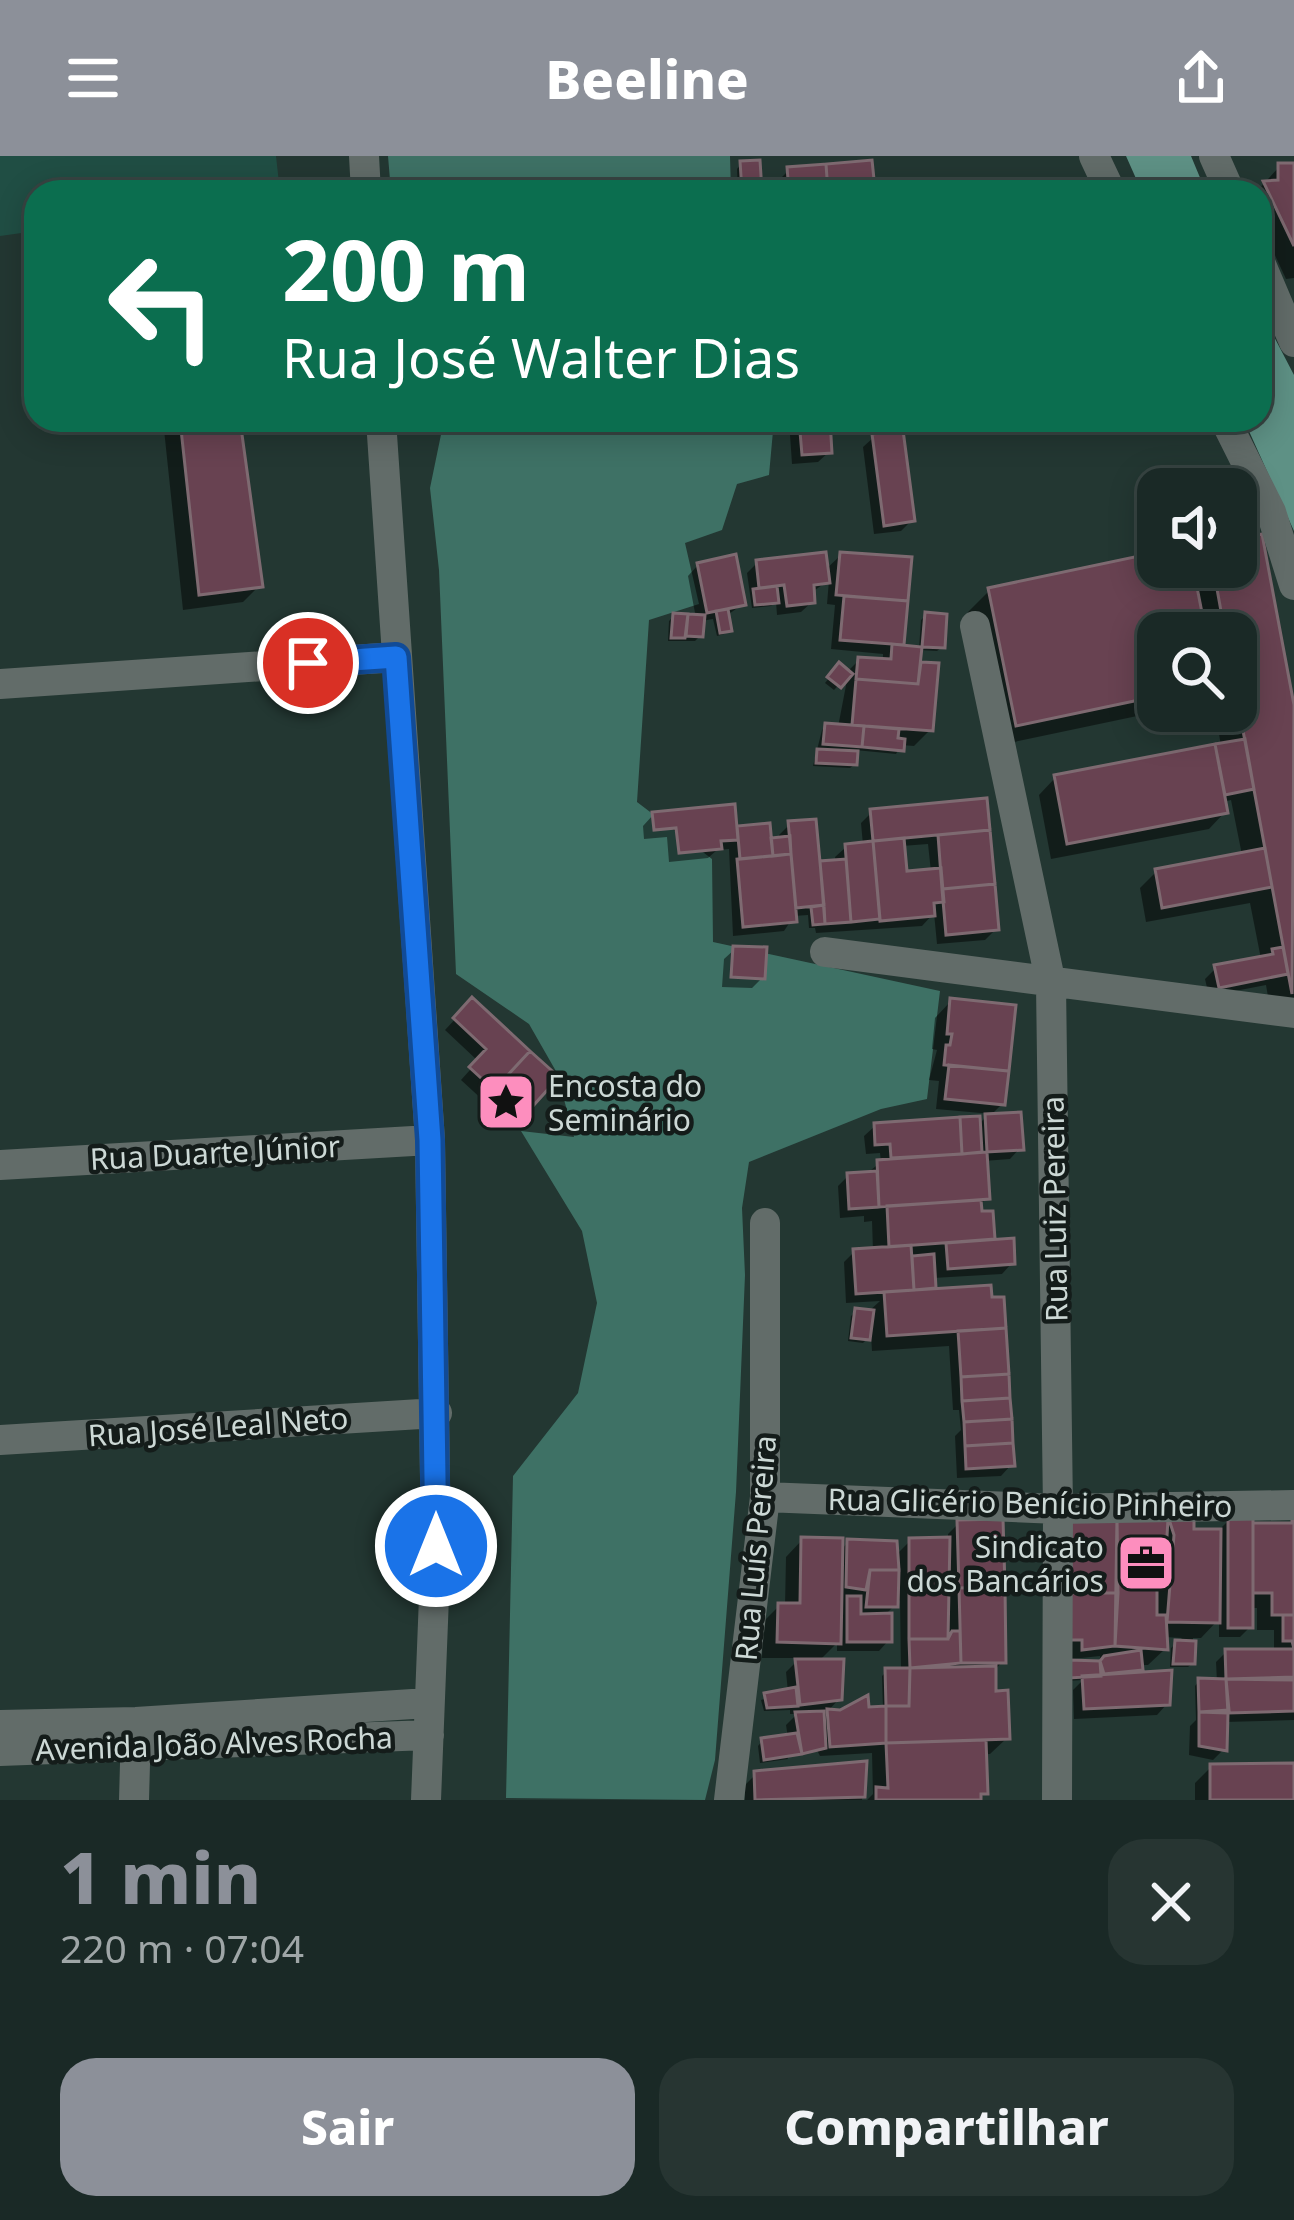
<!DOCTYPE html>
<html lang="pt">
<head>
<meta charset="utf-8">
<style>
  :root { --surface:#1a2926; --page:#273532; --text:#f1f3f6; --muted:#9fa6a7; --line:#384543; --accent:#8c9099 }
  body { margin:0; font-family:"Noto Sans",sans-serif; background:var(--page); color:var(--text); height:100vh; display:flex; flex-direction:column; font-size:45px; white-space:nowrap }
  * { box-sizing:border-box; margin:0 }
  p { font-size:39px; color:var(--muted) }
  .icon { flex:none; width:66px; height:66px; fill:none; stroke:currentColor; stroke-width:2; stroke-linecap:round; stroke-linejoin:round }
  .map { position:relative; height:1644px; overflow:hidden }
  .details { display:flex; flex-direction:column; background:var(--surface); flex:1 }
  .details>* { flex:none }
  .top-card { position:absolute; left:24px; top:24px; width:1248px; height:252px; border-radius:36px; box-shadow:0 6px 30px #0003,0 0 0 3px var(--line); background:#0b6e4f; color:#fff; overflow:hidden }
  .fabs { position:absolute; left:1137px; top:312px; display:grid; gap:24px }
  .fabs a { display:grid; place-items:center; width:120px; height:120px; border-radius:24px; background:var(--surface); box-shadow:0 6px 30px #0003,0 0 0 3px var(--line); font-size:60px }
  .pin { position:absolute; display:grid; place-items:center; width:102px; height:102px; color:#fff; margin:-51px; border:6px solid #fff; border-radius:50%; box-shadow:0 3px 12px #0007 }
  .me { position:absolute; width:132px; margin:-66px; rotate:0deg; stroke-linejoin:round; filter:drop-shadow(0 0 9px #0008) }
  .turn { display:flex; align-items:center; gap:42px; height:252px; padding:0 60px; font-size:54px }
  .turn .icon { width:156px; height:156px; stroke-width:2.5 }
  .turn b { display:block; font-size:84px; line-height:102px }
  .round { display:grid; place-items:center; flex:none; width:126px; height:126px; border-radius:36px; background:var(--page) }
  .head { display:flex; align-items:center; justify-content:space-between; height:204px; padding:0 60px }
  h1 { font-size:72px; font-weight:800; line-height:90px; color:var(--accent) }
  .button { display:flex; gap:24px; margin-top:auto; padding:24px 60px }
  .button a { flex:1; height:138px; border-radius:36px; background:var(--accent); color:#fff; font-size:48px; font-weight:800; line-height:138px; text-align:center }
  .button a+a { background:var(--page); color:var(--text) }
  header { display:flex; justify-content:space-between; align-items:center; height:156px; padding:0 60px; background:var(--accent); color:#fff; font-size:54px; font-weight:800 }
  .map>svg:first-child { display:block }
</style>
</head>
<body>
<header><svg class="icon" aria-label="menu" viewBox="0 0 24 24"><path d="M4 6h16M4 12h16M4 18h16"/></svg>Beeline<svg class="icon" aria-label="share" viewBox="0 0 24 24"><path d="M12 15V3M7 8l5-5 5 5M5 13v7h14v-7"/></svg></header>
<div class="map">
<svg width="1294" height="1644" viewBox="0 0 1294 1644">
  <rect width="100%" height="100%" fill="#233732"/>
  <path fill="#204e44" d="M0,0h276l4,36h-244v39l-36,5z"/>
  <path fill="#3e7165" d="M388,0h342l1,36h-340z
    M444,264h330l-5,55 -32,9 -15,46 -37,13 14,61 -50,16 -12,182 75,57 1,83 227,49 -13,108 -46,10 -132,53 -7,46 3,67 -9,217 -21,268 -10,40 -199,-2 7,-322 65,-83 19,-90 -15,-72 -61,-100 53,6 -17,-64 -28,-49 -73,-50 -17,-404 -9,-82z"/>
  <path fill="#5e9185" d="M1126,0h65l15,36h-64z
    M1260,154l34,65v156l-50,-111h16z"/>
  <path fill="#0007" fill-rule="evenodd" d="M741,8l18,28h-21l-1,-23z
    M1280,10h14v112l-8,1 -26,-56v-31h-4z
    M789,14l83,18 -4,4h-89l-1,-11z
    M163,264h74l22,166 -16,16 -60,8z
    M789,264h38l2,32 -11,10 -26,2z
    M874,281l38,83 -11,11 -27,3 -11,-87z
    M1260,382l34,184v287l-23,5 -5,-29 -57,11 -4,-17 11,-11 45,-9 -11,-56 -104,19 -6,-34 16,-16 86,-17 -11,-55 -8,2 2,10 -16,17 -158,30 -12,-64 16,-17 166,-32 -6,-35h21v-78h-78l3,78 -166,35 -27,-134 21,-21 169,-36v12h78v-25z
    M841,399l68,5 -8,88 18,1 2,-29 5,-5 16,32 -5,4 -18,-1 -2,20 5,-5 8,65 -16,16 -13,-1 -5,9 -41,-4v14l-5,4 -37,-2 9,-36 4,-4 12,1 10,-52 -14,15 -9,-7 14,-17 7,7 13,-13 24,2v-8l-52,-5 4,-44 -8,-1 2,-24 -18,13 1,9 -11,10 -24,3 -1,-13 -5,4 -19,2 -5,-35 10,-10 68,7z
    M698,409l45,39 -17,12 3,14 -5,4 -7,2 -4,-17 -12,2 -1,15 -5,5h-27l1,-20 5,-5 22,2 -8,-42z
    M985,646l11,127 -11,11 -48,4 -3,-31 -12,13 -106,7 -1,-5h-6l-1,-13 -14,1 -10,15 -51,5 -4,-87 -12,1 -9,8 -39,4 -2,-25 -23,2 -1,-13 10,-11 82,14 32,-3 2,15 11,-1 -1,-5 11,-11 27,40 19,-1 -1,-6 11,-10 17,-2 -2,-22 11,-11zM928,688l3,28 -27,2 -2,-28z
    M735,793l27,29 -10,10 -30,-1 2,-28z
    M472,845l83,77 -45,47 -49,-45 17,-19 -33,-31z
    M951,845l51,103 -10,10 -56,-5 3,-28 -10,-1 8,-30 -5,-1 3,-31z
    M985,962h8l27,30 -10,11 -26,2 3,37 -8,8 13,32 -5,5 25,20 -10,11 -69,4 1,14 54,-4 23,177 -10,11 -44,2 -2,-42 6,-6 -2,-20h-6l-4,-64 -77,5 -1,-16 -8,8 -15,-2 3,-25 5,-5 12,1 12,-11 -34,2 -2,-41 10,-10 19,-1 -1,-30 -8,1v-6l-24,2 -2,-32 10,-10 18,-2 15,-12 -1,-9 -14,1 -2,-18 11,-10h102z
    M1168,1360l23,16h26l12,-12 21,10 37,-4 7,-6v200l-69,2 -1,27 -11,11 -24,-5 1,-29 6,-6 -1,-34 4,-5 18,1 -1,-20 10,-10h48v-22h-17v-22h-7v19l-10,10h-21v-18l-18,19h-8v25l-5,4h-18l1,-19 11,-10 -17,-1v12l-17,16h-9l-5,10 33,29 -10,11 -83,4 -1,-29 10,-10 -17,1 34,-17v-8l-28,3 -12,-10z
    M959,1367l44,138 -10,11v22l14,44 -17,16h-6l1,39 -7,7h-111l6,-6 -1,-41 -52,3 -4,-8 -29,7 1,4 -28,4 -2,-17 4,-5 26,-3 -2,-13 11,-11h-7v-4l-26,1 -3,-11 27,-8 -2,-20 14,-14h-38l1,-36 16,-16h6l1,-49 16,-17 38,10 9,-8 45,15 16,-16 38,-1v-6zM900,1444l1,71h-14l-5,5 1,33 -56,3 12,-13 -21,-37 19,-19v8h42l10,-11 -5,-24z
    M864,1608l-2,36h-117v-15l11,-11z
    M1294,1610v34h-99v-17l16,-16z"/>
  <path fill="#684251" stroke="#7e6a71" stroke-width="3" d="M760,4l2,32h-20l-2,-31z
    M872,4l3,29 -47,3 -2,-28z
    M1278,7h16v83l-31,-65 15,-1z
    M826,8l2,28h-39l-2,-25z
    M180,264h60l23,167 -64,8z
    M799,264h31l2,33 -30,2z
    M903,274l12,91 -31,5 -12,-92z
    M1262,378l32,171 -2,289 -56,-301v-60h-11l-12,-66h23v-28z
    M826,396l4,31 -16,2 1,18 -28,3 -3,-21 -25,3 -3,-28z
    M840,396l72,5 -4,44 -72,-6z
    M1158,396v15h35l13,66h-48v63l-142,30 -28,-138z
    M736,398l10,51 -39,8 -10,-50z
    M777,430l2,17 -24,2 -2,-16z
    M844,440l64,5 -4,44 -64,-5z
    M728,453l4,22 -12,2 -4,-22z
    M925,456l22,2 -2,34 -23,-1z
    M673,457l15,1 -3,24h-14z
    M688,458l17,1 -2,22 -17,-1z
    M892,488l30,3 -4,37 -62,-5 2,-22 33,2z
    M839,506l14,12 -12,14 -14,-11z
    M921,506l18,1 -6,68 -81,-6 4,-46 62,5z
    M825,567l39,3 -2,21 -39,-3z
    M864,570l35,3 -1,9 7,1 -1,12 -42,-4z
    M1245,583l9,50 -29,6 -10,-51z
    M1215,588l13,69 -161,31 -13,-69z
    M817,593l41,2 -1,14 -41,-2z
    M987,642l3,32 -117,11 -3,-32z
    M735,648l3,36 -17,1 1,8 -43,4 -3,-25 -22,2 -2,-18z
    M816,663l8,86 -28,3 -8,-87z
    M770,667l3,33 -33,3 -3,-33z
    M990,674l5,54 -53,5 -4,-54z
    M790,680l1,18 -18,2 -2,-18z
    M904,682l3,33 34,-3 3,34 -10,1 1,13 -55,5 -7,-80z
    M873,685l7,78 -29,3 -6,-78z
    M1265,692l7,39 -110,21 -7,-39z
    M791,698l6,68 -54,5 -6,-68z
    M846,703l5,63 -26,2 -5,-63z
    M995,728l4,46 -53,5 -4,-46z
    M824,749l1,19 -12,1 -2,-18z
    M733,790l34,1 -2,32 -34,-2z
    M1283,791l5,27 -69,14 -5,-23 59,-11 -1,-5z
    M472,841l58,54 -36,39 -25,-23 17,-18 -33,-31z
    M950,842l66,7 -7,66 -65,-6 2,-20h4l2,-11h-5z
    M530,895l29,26 -36,40 -29,-27z
    M949,909l60,6 -4,34 -60,-6z
    M1021,956l3,38 -37,2 -2,-38z
    M980,960l2,36 -20,2 -2,-37z
    M960,961l2,37 -71,4 -1,-14 -15,1 -1,-22z
    M987,996l3,47 -111,8 -2,-47z
    M877,1015l2,36 -30,2 -2,-36z
    M981,1044l1,11h11l2,28 -106,8 -2,-41z
    M1014,1082l1,26 -67,5 -2,-26z
    M911,1089l3,45 -58,4 -3,-45z
    M934,1098l2,34 -22,2 -2,-34z
    M991,1129l1,12h12l2,31 -119,8 -3,-44z
    M855,1152l19,2 -4,30 -19,-2z
    M1006,1172l3,46 -48,3 -3,-46z
    M1009,1218l1,24 -48,3 -1,-24z
    M1010,1242l2,21 -48,3 -2,-21z
    M1012,1263l1,24 -48,3 -1,-24z
    M1013,1287l2,23 -49,3 -1,-23z
    M1167,1357h27v16h27l-1,94 -53,-1 7,-87z
    M1117,1361l51,2 -1,17 -10,17v62h9l2,35 -53,-4z
    M1117,1361l1,76h-49v-75z
    M1228,1361h25v111h-25z
    M1292,1361h2v98h-22v-22h-19v-70h39z
    M1003,1363l2,68 -46,1 -2,-68z
    M801,1381l42,1 -2,106 -64,-2 1,-39h22z
    M950,1381l-2,102h-39v-101z
    M847,1383l50,2 2,29h-29l-4,20 -20,-3z
    M870,1414h29l-1,37h-32z
    M1005,1431l1,76h-45l-2,-75z
    M1069,1437h49l-3,53 -33,4v-10h-13z
    M847,1440h14v18l31,-1v29h-45z
    M1283,1459h11v34l-2,-8h-9z
    M952,1475h8l1,32 -51,5 -1,-29h39z
    M1175,1484l21,1 -1,23h-22z
    M1225,1493h69v28l-68,2z
    M1141,1494l2,20 -39,4 -4,-13 4,-5z
    M795,1503h49l-2,41 -42,5z
    M1069,1504l31,1 1,15 -32,2z
    M996,1510v25l12,-1 2,49 -124,4v-37h23l1,-38z
    M885,1512h25l-1,38h-23z
    M1172,1514l-2,35 -86,4 -2,-33z
    M1198,1522l28,1 3,31 -30,2z
    M1226,1523l68,1v31l-66,2z
    M796,1531l2,19 -31,2 -3,-15z
    M868,1539l1,12 17,-1v37l-56,4 -3,-38 13,1z
    M824,1555l2,37 -24,6 -7,-42z
    M1199,1556l29,1 -1,38 -28,-5z
    M797,1577l5,21 -38,6 -3,-22z
    M986,1584l2,54h-7v6h-105v-13l12,1 -2,-45z
    M867,1605l-2,36 -110,3 -1,-29z
    M1294,1607v37h-84v-36z"/>
  <g fill="none" stroke-linecap="round" stroke-linejoin="round">
    <path stroke="#626c69" stroke-width="30" d="M364,0l2,36
      M1094,0l17,36
      M1214,0l16,36
      M1260,106l34,80
      M381,264l49,720 6,406 -10,254
      M1225,264l46,92 23,73
      M975,470l76,358 7,525 -1,291
      M0,528l396,-27
      M825,796l469,61
      M0,1009l430,-25
      M0,1284l437,-27
      M765,1341l293,12 236,-4
      M0,1569l136,-3 292,-19
      M0,1595l429,-16
      M134,1644l2,-72
      M729,1644l36,-303v-274"/>
  </g>
  <g fill="none" stroke-linecap="round" stroke-linejoin="round">
    <defs>
      <path id="route" d="M308,507l88,-6 34,483 6,406"/>
    </defs>
    <use href="#route" stroke="#114b97" stroke-width="30"/>
    <use href="#route" stroke="#1a73e8" stroke-width="21"/>
  </g>
  <defs>
    <symbol id="sight-square" viewBox="-11 -11 22 22"><rect x="-9" y="-9" width="18" height="18" rx="4" fill="#fd8ebe" stroke="#141c1a"/><path d="M0-6L1.8-2.2L6-1.7L2.9 1.2L3.7 5.4L0 3.3L-3.7 5.4L-2.9 1.2L-6-1.7L-1.8-2.2Z" fill="#111"/></symbol>
    <symbol id="office-square" viewBox="-11 -11 22 22"><rect x="-9" y="-9" width="18" height="18" rx="4" fill="#fd8ebe" stroke="#141c1a"/><path d="M-6-3h4V-5.5h4V-3h4V5H-6ZM-1-4.5V-3h2v-1.5ZM-6 0V1H6V0Z" fill="#111"/></symbol>
  </defs>
  <g fill-rule="evenodd">
    <use href="#sight-square" x="473" y="913" width="66" height="66"/>
    <use href="#office-square" x="1113" y="1374" width="66" height="66"/>
  </g>
  <g text-anchor="middle" dominant-baseline="central" stroke-width="9" stroke-linejoin="round" paint-order="stroke">
    <g font-size="30" fill="#ccd8d5" stroke="#141c1a" text-anchor="start">
      <text x="548" y="929">Encosta do<tspan x="548" dy="34">Seminário</tspan></text>
      <text x="1104" y="1390" text-anchor="end">Sindicato<tspan x="1104" dy="34">dos Bancários</tspan></text>
    </g>
    <g font-size="30" fill="#ccd8d5" stroke="#141c1a">
      <text transform="translate(215 996) rotate(-3)">Rua Duarte Júnior</text>
      <text transform="translate(1054 1053) rotate(-91)">Rua Luiz Pereira</text>
      <text transform="translate(218 1270) rotate(-4)">Rua José Leal Neto</text>
      <text transform="translate(1030 1346) rotate(1)">Rua Glicério Benício Pinheiro</text>
      <text transform="translate(755 1392) rotate(-85)">Rua Luís Pereira</text>
      <text transform="translate(214 1587) rotate(-2)">Avenida João Alves Rocha</text>
    </g>
  </g>
</svg>
<div class="fabs">
<a><svg class="icon" aria-label="sound" viewBox="0 0 24 24"><path d="M4 9h4l5-4v14l-5-4H4zM17 9q2 3 0 6"/></svg></a>
<a><svg class="icon" aria-label="search" viewBox="0 0 24 24"><circle cx="10" cy="10" r="6"/><path d="M15 15l6 6"/></svg></a>
</div>
<div class="pin" style="left:308px;top:507px;background:#d93025"><svg class="icon" aria-label="arrive" viewBox="0 0 24 24"><path d="M6 21V4h12l-3 4 3 4H6"/></svg></div>
<svg class="me" style="left:436px;top:1390px" viewBox="-20 -20 40 40"><circle r="17" fill="#1a73e8" stroke="#fff" stroke-width="3"/><path d="M0-11L8 9 0 5-8 9z" fill="#fff"/></svg>
<div class="top-card">
<div class="turn"><svg class="icon" aria-label="left" viewBox="0 0 24 24"><path d="M17 20v-9H6M10 6l-5 5 5 5"/></svg><div><b>200 m</b>Rua José Walter Dias</div></div>
</div>
</div>
<section class="details">
<div class="head"><div><h1>1 min</h1><p>220 m · 07:04</p></div><a class="round"><svg class="icon" aria-label="close" viewBox="0 0 24 24"><path d="M6 6l12 12M18 6L6 18"/></svg></a></div>
<div class="button"><a>Sair</a><a>Compartilhar</a></div>
</section>
</body>
</html>
